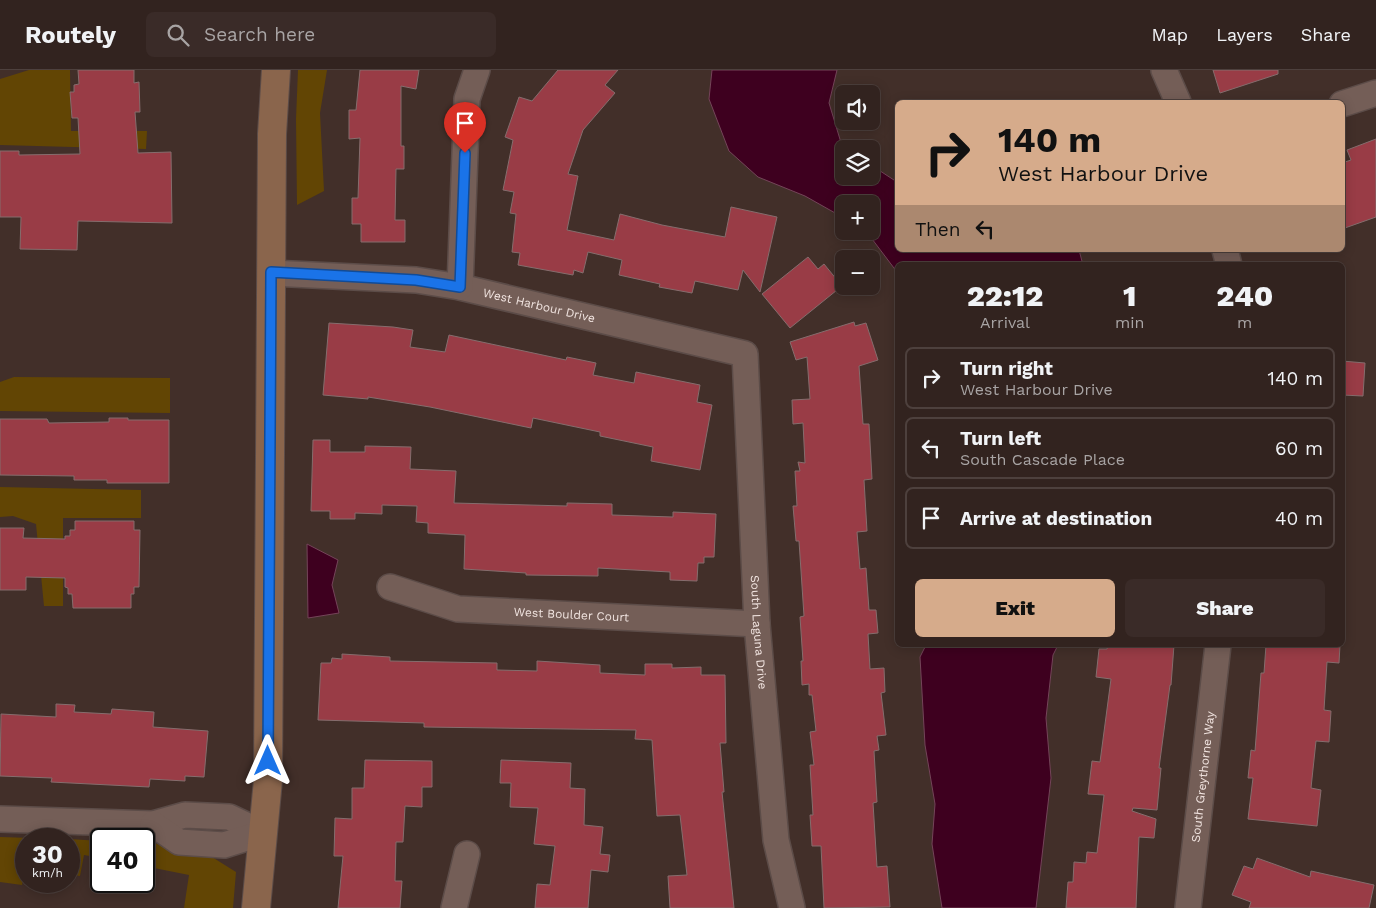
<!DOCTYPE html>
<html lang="en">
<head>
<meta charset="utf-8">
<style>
  :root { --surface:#32231f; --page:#3a2b28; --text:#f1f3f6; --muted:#a8a4a4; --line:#4d403d; --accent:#d6ab8b }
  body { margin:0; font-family:"Work Sans",sans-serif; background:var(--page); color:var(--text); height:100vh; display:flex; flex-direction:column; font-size:19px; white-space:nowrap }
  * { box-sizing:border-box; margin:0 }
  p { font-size:16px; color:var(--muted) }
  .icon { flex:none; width:28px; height:28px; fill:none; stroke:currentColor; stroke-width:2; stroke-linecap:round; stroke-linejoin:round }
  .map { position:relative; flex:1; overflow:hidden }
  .details { position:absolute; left:895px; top:192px; width:450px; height:385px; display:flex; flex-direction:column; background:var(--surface); border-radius:8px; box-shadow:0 2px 12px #0003,0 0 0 1px var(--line) }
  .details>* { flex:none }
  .guide { position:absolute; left:895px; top:30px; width:450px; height:152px; border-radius:8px; box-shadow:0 2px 12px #0003,0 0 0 1px var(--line); background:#d6ab8b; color:#111; overflow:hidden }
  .fabs { position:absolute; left:835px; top:15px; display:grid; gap:10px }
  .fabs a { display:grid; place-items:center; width:45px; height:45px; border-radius:8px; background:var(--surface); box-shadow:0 2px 12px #0003,0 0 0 1px var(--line); font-size:25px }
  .speed { position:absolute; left:15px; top:758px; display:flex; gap:10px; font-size:25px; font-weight:700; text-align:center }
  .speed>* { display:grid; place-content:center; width:65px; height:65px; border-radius:50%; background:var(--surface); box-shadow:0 2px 12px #0003,0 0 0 1px var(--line); line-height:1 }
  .speed small { font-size:12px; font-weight:400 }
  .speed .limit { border:2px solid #111; border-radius:8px; background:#fff; color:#111 }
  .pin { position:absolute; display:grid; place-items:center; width:42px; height:42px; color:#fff; margin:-51px -21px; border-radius:50% 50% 50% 0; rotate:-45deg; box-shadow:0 0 5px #0007 }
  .pin .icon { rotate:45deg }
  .me { position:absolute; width:55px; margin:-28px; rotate:0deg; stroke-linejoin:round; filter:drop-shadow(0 0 4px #0008) }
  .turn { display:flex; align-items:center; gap:18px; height:105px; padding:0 20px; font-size:22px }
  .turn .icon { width:65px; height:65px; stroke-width:2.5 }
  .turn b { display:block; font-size:35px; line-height:42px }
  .then { display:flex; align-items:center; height:48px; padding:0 20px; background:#0003; gap:10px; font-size:19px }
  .eta { display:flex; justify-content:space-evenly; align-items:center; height:85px; text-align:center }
  .eta b { font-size:30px; font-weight:800; line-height:35px }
  .button { display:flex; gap:10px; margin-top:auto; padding:10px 20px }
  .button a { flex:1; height:58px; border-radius:8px; background:var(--accent); color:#111; font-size:20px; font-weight:800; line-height:58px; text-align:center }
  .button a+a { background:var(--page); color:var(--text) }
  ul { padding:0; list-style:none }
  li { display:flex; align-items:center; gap:15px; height:62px; margin:0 10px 8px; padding:0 10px; border:2px solid var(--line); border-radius:8px }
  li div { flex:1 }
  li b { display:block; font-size:19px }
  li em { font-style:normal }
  header { display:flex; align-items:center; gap:30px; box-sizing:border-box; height:70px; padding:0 25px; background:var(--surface); border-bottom:1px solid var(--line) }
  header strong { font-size:24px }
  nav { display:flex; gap:28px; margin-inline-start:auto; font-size:18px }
  .search { width:350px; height:45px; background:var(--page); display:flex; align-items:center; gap:12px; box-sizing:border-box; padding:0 18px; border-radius:8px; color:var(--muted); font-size:19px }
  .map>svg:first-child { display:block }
</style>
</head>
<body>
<header>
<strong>Routely</strong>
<div class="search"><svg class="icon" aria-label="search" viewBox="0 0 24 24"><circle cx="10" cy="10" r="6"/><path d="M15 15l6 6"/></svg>Search here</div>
<nav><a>Map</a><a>Layers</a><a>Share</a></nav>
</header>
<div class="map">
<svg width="1376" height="838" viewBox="0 0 1376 838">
  <rect width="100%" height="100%" fill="#422f29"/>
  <path fill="#624504" d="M29,0h41l1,61h76l-1,18 -146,-4v-66z
    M298,0h29l-7,43 4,78 -27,14 -1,-86z
    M14,307l156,1v35l-170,-2v-29z
    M0,417l141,3v28h-78v88h-19l-8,-82 -23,-8 -13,1z
    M0,767l63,2h-37v26l-4,20 -22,-3z
    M69,769l32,2v17l-17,-3 -4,21 -11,-2z
    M144,772l10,1 37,11 21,3 24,15 -3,36h-49l5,-33 -45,-9z"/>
  <path fill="#3e001f" stroke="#744459" d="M712,0h125l-8,33 13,43 4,3h-2v27h27v-11l26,17 1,68h181l4,15h-185l-1,7 -31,-41h5v-27h-27v14l-39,-22 -47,-19 -29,-26 -20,-52z
    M307,474l31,16 -6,25 7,28 -31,5z
    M926,575h132l-5,10 -7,63 5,60 -15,130h-94l-10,-64 3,-40 -10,-59 -5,-88z"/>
  <path fill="#993c46" stroke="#856d6d" d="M78,0h56v13l5,-1 1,30h-5l3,41 33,-1 1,71 -94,-2 -1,29 -57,-1 1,-32h-21v-66h19v4l61,-1 -2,-36h-6l-2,-26h4v-7l5,-1z
    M360,0h59l-3,19 -15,-3v60h3v23h-8l-1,51h10v22h-44v-18h-9v-26h6l2,-60 -11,1v-29h7z
    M558,0h60l-13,15 10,8 -32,37 -15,44 10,2 -11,54 47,10 6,-26 42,11 63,12 6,-30 46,10 -17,75 -17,-22 -5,20 -43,-9 -3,12 -33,-6 1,-3 -41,-9 3,-15 -34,-8 -5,21 -9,-3 -1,5 -55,-10 2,-12 -8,-1 4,-38 -6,-1 4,-21 -11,-2 10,-50 -8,-3 14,-40 13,4z
    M1213,0h65v4l-58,19z
    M1376,69v78l-34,12v-66l9,-3 -4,-10z
    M808,187l10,12 6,-5 18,22 -52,42 -28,-34z
    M854,252l1,4 11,-3 12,37 -19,6 4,58h6l3,55 -8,1 3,51 -10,1 3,37 6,-1 3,42h7l2,23 -10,1 2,35 14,-1 1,24 -4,1 5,42 -9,1 2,14 -5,1 3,51 -4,1 4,64 10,-1 3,41 -66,1 -3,-62h-9l-2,-31h3l-3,-50h4l-4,-33 6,-1 -4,-36h-3v-11l-7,1 -1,-24h2l-3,-44 4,-1 -5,-75h-3l-3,-35h4l-2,-35h5l-2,-9 7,1 -2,-40 -10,1 -1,-24 18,-1 -3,-42 -11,3 -6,-18z
    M329,253l64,4 20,3 -3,17 35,5 4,-17 117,25 1,-3 29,6 -3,12 41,8 2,-11 64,13 -3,17 15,3 -12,65 -49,-9 2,-14 -53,-11v-4l-67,-14 -2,10 -101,-21 -62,-10v2l-45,-4z
    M1342,291l23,2 -2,33 -21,-1z
    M109,348h19v2h41v63h-62v-3h-33v-4l-74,-1v-56h47l2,4 60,-1z
    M313,370h17v12h35v-6l46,1 -1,22 46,2 -2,32 113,3v-3l45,1v11l61,2v-5l43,2 -2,43h-10v6h-6l-1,18 -27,-1v-8l-72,-4v8l-72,-1v-2l-62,-4 1,-34 -37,-2v-10l-12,-1 1,-16 -35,-1v9l-27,-1v6h-25v-8h-19z
    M75,451h59v9h6l-1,57h-5v7h-3v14h-58l-1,-14h-4v-6l-3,-1v-9l-39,-1v13h-26v-62h24l-1,10 42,1v-3h5v-6h5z
    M1108,575h66l-3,40h-1l-11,83h2l-4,42 -24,-2 -1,3 24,8 -2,19 -15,-1 -3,71h-70l2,-26h5l1,-20 12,1 1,-11 10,1 7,-58 -16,-1 4,-33 8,1 11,-83 -15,-2 3,-28h8z
    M1266,575h74l-1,18 -12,-1 -3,48 7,1 -2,31 -13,-1 -5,47 10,2 -4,36 -69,-7 5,-41h-5l3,-28 4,1 6,-78h3z
    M342,584l48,3v4l107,2v7l40,1v-10l63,4v8l45,2v-11h27v4l29,-1v8h24l1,68h-6l4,49h-2l12,116h-64l-2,-32 19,-1 -7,-60 -23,1 -5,-76 -17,-1 1,-9 -212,-3v-4l-106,-3 3,-57h10l1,-5 10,1z
    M56,634l19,1 -1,7 37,2 1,-5 42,3 -1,15 55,4 -4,46 -19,-1v5l-35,-2 -1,8 -98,-5 1,-4 -52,-2 1,-62 55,3z
    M365,690l67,1v26h-10v20l-17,-1 -2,36h-7l-1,39h7l-2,27h-62l5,-52h-9l1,-38 17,1v-31h12z
    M501,690l70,3 -1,25 15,1 -1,36 19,2 -3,27 10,1 -2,17 -17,-2 -3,38h-53l2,-24 13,1 5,-39 -21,-2 4,-36 -28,-1 1,-24h-11z
    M1257,788l53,19 1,-6 63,14 -5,23h-120l2,-6 -19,-7 12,-29 9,3z"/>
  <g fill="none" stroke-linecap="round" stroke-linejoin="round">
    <defs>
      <g id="street">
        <path d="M1164,0l14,32"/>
        <path d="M1342,34l34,-11"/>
        <path d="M1225,180l4,15"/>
        <path id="s1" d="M271,203l145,7 44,7 285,67 12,270 19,216 16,68"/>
        <path d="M460,217l7,-188 10,-29"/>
        <path id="s2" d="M390,517l68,22 299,15"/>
        <path d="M0,749l153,5 32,-9 44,2 34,16"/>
        <path d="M153,754l26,18 45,3 39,-12"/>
        <path d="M454,838l13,-54"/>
        <path id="s3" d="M1188,838l30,-263"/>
      </g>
      <path id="secondary" d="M256,838l12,-128 4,-646 4,-64"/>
    </defs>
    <use href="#street" stroke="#5c4c48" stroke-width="28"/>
    <use href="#secondary" stroke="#5c4c48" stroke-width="30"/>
    <use href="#street" stroke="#745e57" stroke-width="25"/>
    <use href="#secondary" stroke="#8a654c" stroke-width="28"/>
  </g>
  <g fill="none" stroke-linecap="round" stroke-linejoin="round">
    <defs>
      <path id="route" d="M268,691l3,-489 145,8 44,7 5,-134"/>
    </defs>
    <use href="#route" stroke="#114b97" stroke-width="12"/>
    <use href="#route" stroke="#1a73e8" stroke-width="9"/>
  </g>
  <g text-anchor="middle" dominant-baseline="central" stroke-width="5" stroke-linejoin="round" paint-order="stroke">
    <g font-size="12" fill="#f1e4e0" stroke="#422f29">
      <text stroke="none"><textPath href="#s1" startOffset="271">West Harbour Drive</textPath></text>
      <text stroke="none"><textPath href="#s2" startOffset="185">West Boulder Court</textPath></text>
      <text stroke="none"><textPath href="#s1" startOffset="761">South Laguna Drive</textPath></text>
      <text stroke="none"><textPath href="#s3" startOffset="132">South Greythorne Way</textPath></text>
    </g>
  </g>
</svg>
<div class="fabs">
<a><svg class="icon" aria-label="sound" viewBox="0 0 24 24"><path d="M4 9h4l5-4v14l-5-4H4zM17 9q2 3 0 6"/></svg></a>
<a><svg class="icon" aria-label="layers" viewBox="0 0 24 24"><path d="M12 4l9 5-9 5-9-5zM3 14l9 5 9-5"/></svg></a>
<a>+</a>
<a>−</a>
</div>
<div class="speed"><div>30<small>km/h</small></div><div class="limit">40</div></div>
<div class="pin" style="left:465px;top:83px;background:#d93025"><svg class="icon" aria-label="arrive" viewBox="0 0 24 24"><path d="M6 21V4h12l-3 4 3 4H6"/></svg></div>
<svg class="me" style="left:268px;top:691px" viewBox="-20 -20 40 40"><path d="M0-17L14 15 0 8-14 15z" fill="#1a73e8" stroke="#fff" stroke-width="4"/></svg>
<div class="guide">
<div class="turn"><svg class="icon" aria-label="right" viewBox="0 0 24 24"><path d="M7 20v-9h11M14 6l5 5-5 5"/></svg><div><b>140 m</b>West Harbour Drive</div></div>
<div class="then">Then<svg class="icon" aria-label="left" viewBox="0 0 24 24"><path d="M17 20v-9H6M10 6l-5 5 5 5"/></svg></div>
</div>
<section class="details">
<div class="eta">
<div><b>22:12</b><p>Arrival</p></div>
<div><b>1</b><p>min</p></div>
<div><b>240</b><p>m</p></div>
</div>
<ul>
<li><svg class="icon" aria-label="right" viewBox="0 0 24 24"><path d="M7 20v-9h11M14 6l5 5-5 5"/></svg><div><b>Turn right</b><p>West Harbour Drive</p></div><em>140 m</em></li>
<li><svg class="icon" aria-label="left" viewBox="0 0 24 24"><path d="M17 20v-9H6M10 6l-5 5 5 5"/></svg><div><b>Turn left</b><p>South Cascade Place</p></div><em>60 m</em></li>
<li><svg class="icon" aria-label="arrive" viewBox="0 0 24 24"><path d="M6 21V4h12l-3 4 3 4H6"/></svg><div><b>Arrive at destination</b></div><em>40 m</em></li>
</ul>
<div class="button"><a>Exit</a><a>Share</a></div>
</section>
</div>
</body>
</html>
